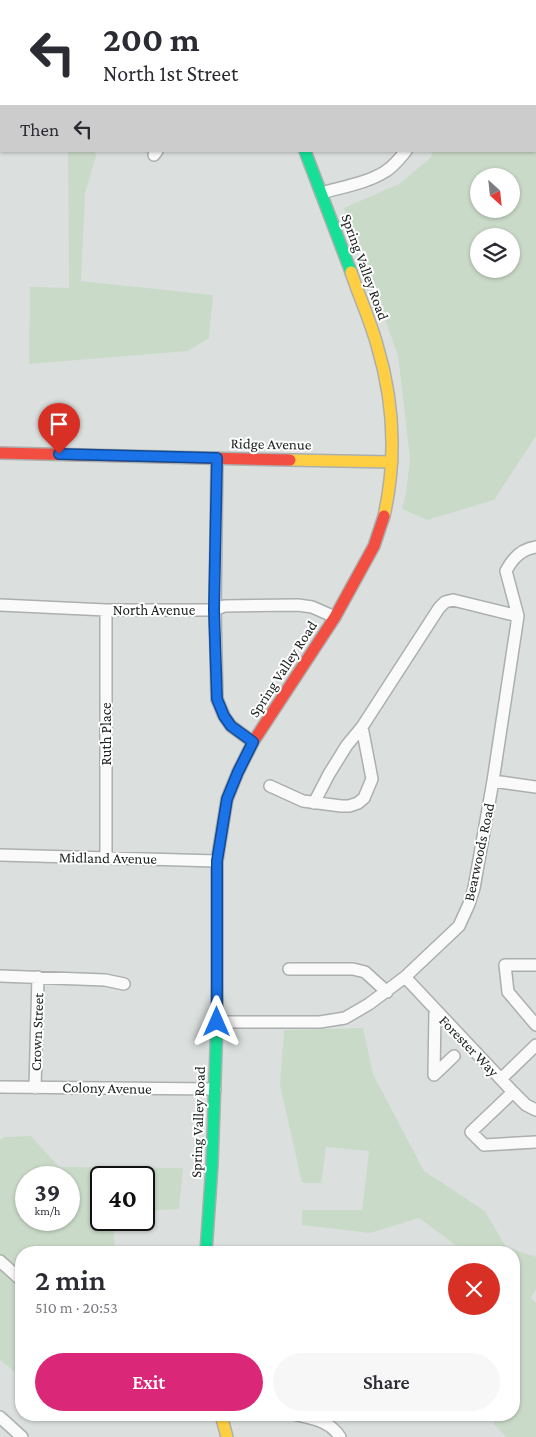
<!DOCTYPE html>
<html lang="en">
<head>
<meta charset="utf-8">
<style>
  :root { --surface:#fff; --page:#f7f7f7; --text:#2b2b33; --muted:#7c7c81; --accent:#db2777 }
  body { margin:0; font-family:"Crimson Pro",serif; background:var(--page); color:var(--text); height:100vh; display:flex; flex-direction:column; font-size:19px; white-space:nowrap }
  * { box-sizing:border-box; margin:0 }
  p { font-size:16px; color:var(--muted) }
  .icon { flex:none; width:28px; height:28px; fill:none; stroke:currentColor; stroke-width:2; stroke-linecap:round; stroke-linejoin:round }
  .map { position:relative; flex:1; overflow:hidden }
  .side { position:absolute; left:15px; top:1246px; width:505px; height:175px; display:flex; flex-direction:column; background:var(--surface); border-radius:20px; box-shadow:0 1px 4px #0004 }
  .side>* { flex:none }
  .top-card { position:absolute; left:0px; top:0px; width:536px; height:152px; box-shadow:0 1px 4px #0004; background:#fff; color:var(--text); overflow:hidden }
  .needle { width:32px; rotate:153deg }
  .fabs { position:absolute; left:470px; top:168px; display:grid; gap:10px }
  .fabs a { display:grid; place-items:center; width:50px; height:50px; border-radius:50%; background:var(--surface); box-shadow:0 1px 4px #0004; font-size:25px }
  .speed { position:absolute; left:15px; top:1166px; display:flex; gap:10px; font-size:25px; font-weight:700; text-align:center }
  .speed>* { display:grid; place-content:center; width:65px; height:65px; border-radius:50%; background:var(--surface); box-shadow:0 1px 4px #0004; line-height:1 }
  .speed small { font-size:12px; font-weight:400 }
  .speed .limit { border:2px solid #111; border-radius:8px; background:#fff; color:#111 }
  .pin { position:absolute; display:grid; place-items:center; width:42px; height:42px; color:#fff; margin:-51px -21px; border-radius:50% 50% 50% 0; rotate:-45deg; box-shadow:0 0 5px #0007 }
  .pin .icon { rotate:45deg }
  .me { position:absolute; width:55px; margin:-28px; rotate:0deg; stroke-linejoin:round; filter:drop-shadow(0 0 4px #0008) }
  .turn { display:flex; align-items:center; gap:18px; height:105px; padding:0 20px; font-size:22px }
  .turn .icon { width:65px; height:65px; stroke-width:2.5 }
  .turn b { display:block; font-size:35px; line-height:42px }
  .then { display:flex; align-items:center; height:48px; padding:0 20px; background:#0003; gap:10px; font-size:19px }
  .round { display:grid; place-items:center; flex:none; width:52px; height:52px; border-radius:26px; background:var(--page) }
  .head { display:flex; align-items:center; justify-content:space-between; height:85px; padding:0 20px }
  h1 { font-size:30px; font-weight:600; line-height:38px }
  .button { display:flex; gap:10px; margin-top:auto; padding:10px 20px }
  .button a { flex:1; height:58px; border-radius:30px; background:var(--accent); color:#fff; font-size:20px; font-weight:600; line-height:58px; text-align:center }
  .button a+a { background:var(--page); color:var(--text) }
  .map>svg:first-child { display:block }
</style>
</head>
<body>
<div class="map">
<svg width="536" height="1437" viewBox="0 0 536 1437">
  <rect width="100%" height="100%" fill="#dbe0df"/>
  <path fill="#cadac8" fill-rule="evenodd" d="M0,0h62l-61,1v119z
    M449,0h87v436l-42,64 -67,20 -25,-11 4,-16 4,-34 -12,-104 -54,-147 55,-24 32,-27 2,-6h102v-150h-86zM479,176h32v33h-32zM479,236h32v33h-32z
    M68,151h27l1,5 -11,38 -4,87 132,14 -4,43 -21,13 -159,13 1,-77 39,1z
    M363,1028l10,46 51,97 61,40 21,36 30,10v32l-5,9 5,5v134h-30l-12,-13 3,-9h17v-163h-49l-46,-34 -49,15 -68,-8v-15h60l7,-59 -43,-4 -5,36h-19l-22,-98 4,-55z
    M31,1136l28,31 124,1 -4,41 -35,2v-33h-43v42h12l2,32h-94v125l-21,-17v-220l4,-3zM26,1178h43v42h-43z"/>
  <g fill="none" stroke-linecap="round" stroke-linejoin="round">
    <defs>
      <path id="street" d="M535,10l1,-1
        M535,22h1
        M154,155l3,-4
        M321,193c21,-6 47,-10 65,-22 8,-5 14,-13 20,-20
        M217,458l-2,152 2,89 7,17 7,10 22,16
        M0,605l106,5h109l9,-4 74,-1 14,2 23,10
        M106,610v247
        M493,781l43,6
        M270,786l33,15 38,5h8l9,-3 6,-5 8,-19 -10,-52
        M314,803l15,-29 18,-29 15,-18 77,-119 6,-6 8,-2 65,16
        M0,855l217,6
        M536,965h-31l3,27 28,33
        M289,969h64l12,3 22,20
        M0,976l105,4 19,4
        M405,977l108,115 13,13 10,5
        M435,1010l-1,65 20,-19
        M217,1022h103l25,-4 24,-14 36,-27 54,-51 10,-22 5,-16 19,-107 25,-165 -12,-45c6,-12 16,-22 30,-24
        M501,1079l35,-34
        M0,1087l215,2
        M35,1088l3,-111
        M513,1092l-42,40 13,13 52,-3
        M0,1261l21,19
        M297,1415c17,4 33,6 43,22
        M0,1417l22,20"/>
      <path id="fast" d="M249,0l1,1
        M305,151l46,121
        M206,1252l6,-87 5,-143v-146"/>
      <path id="slow" d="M351,272c8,24 19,48 26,73 17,56 20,113 7,171
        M290,460l102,2
        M221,1415l6,22"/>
      <path id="jam" d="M0,453l290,7
        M217,876v-15l10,-62 11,-27 15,-30 82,-125 39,-71 10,-30"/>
    </defs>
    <use href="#street" stroke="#abafae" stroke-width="14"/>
    <use href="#fast" stroke="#abafae" stroke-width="14"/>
    <use href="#slow" stroke="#abafae" stroke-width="14"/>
    <use href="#jam" stroke="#abafae" stroke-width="14"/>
    <use href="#street" stroke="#fafafa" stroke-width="11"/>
    <use href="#fast" stroke="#16e098" stroke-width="11"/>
    <use href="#slow" stroke="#ffcf43" stroke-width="11"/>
    <use href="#jam" stroke="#f24e42" stroke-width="11"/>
  </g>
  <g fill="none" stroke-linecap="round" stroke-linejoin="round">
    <defs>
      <path id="route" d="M59,454l158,4 -3,152 3,89 7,17 7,10 22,16 -15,30 -11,27 -10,62v161"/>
    </defs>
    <use href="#route" stroke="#114b97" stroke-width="12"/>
    <use href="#route" stroke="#1a73e8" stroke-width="9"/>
  </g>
  <g text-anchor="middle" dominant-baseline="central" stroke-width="4" stroke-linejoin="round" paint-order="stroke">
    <g font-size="15" fill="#202423" stroke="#fff">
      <text transform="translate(365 267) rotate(70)">Spring Valley Road</text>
      <text transform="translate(271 444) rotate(1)">Ridge Avenue</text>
      <text x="154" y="610">North Avenue</text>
      <text transform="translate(283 669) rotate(-57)">Spring Valley Road</text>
      <text transform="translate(106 734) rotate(-90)">Ruth Place</text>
      <text transform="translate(479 852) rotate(-78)">Bearwoods Road</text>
      <text transform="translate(108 858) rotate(1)">Midland Avenue</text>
      <text transform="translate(37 1032) rotate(-88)">Crown Street</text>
      <text transform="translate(469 1046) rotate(46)">Forester Way</text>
      <text transform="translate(107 1088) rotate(1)">Colony Avenue</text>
      <text transform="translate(198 1122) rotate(-88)">Spring Valley Road</text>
    </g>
  </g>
</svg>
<div class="fabs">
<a><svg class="needle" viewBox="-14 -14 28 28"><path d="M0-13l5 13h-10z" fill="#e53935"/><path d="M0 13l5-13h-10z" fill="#7c7c81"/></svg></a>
<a><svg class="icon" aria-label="layers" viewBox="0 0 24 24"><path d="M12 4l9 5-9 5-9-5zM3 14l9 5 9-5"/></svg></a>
</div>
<div class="speed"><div>39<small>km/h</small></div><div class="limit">40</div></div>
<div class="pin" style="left:59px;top:454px;background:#d93025"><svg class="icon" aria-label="arrive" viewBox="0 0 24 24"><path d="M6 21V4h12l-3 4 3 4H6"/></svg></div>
<svg class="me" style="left:217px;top:1022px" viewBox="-20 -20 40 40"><path d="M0-17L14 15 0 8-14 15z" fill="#1a73e8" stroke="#fff" stroke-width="4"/></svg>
<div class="top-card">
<div class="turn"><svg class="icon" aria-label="left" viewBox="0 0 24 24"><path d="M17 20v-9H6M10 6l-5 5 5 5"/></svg><div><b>200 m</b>North 1st Street</div></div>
<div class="then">Then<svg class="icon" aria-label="left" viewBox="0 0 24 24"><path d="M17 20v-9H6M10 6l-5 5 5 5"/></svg></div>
</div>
<section class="side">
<div class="head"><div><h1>2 min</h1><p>510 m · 20:53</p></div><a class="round" style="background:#d93025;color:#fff"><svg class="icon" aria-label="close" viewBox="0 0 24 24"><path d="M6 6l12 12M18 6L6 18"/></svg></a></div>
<div class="button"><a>Exit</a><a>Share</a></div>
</section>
</div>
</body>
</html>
